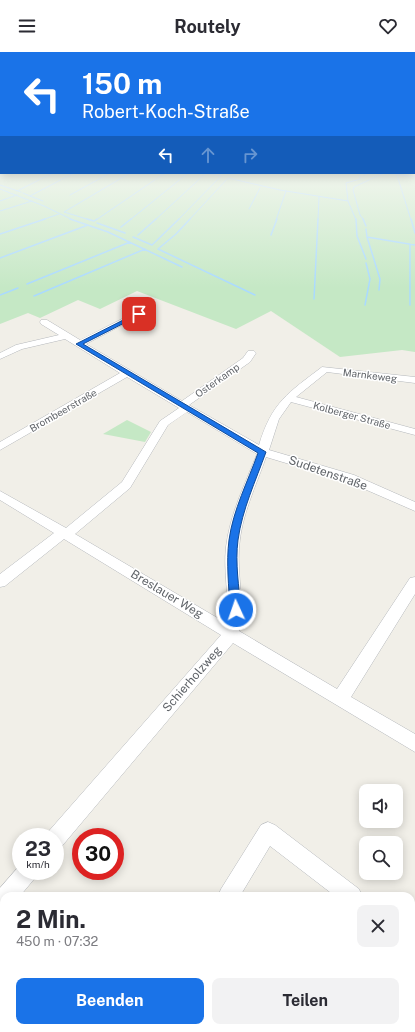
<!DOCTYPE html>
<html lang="de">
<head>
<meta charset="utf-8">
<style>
  :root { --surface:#fff; --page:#f2f2f3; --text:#2b2b33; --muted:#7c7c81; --accent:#1a73e8 }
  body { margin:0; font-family:"Public Sans",sans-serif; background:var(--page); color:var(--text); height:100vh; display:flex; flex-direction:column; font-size:15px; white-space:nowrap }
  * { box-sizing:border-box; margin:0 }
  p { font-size:13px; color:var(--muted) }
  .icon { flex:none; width:22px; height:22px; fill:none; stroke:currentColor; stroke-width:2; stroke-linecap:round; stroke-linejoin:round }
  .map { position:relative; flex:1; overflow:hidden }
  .side { position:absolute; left:0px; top:840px; width:415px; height:140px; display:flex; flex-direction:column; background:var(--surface); border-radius:12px 12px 0 0; box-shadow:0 2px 10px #0003 }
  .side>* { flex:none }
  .top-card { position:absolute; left:0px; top:0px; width:415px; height:122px; box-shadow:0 2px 10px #0003; background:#1a73e8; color:#fff; overflow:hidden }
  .fabs { position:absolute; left:359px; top:732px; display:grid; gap:8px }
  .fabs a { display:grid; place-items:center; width:44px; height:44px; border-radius:8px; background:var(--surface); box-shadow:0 2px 10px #0003; font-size:20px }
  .speed { position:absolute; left:12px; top:776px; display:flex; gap:8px; font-size:20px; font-weight:700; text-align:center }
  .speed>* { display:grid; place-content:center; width:52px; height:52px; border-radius:50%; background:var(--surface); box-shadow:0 2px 10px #0003; line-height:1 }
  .speed small { font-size:10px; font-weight:400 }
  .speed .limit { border:6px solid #d22; background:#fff; color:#111 }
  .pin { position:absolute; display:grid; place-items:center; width:34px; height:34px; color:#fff; margin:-17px; border-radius:8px; box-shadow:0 2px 6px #0006 }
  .me { position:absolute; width:44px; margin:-22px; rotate:357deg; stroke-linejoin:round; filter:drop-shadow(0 0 3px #0008) }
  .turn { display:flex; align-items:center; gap:14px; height:84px; padding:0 16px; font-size:18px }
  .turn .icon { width:52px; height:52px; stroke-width:2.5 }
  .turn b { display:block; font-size:28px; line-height:34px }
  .lanes { display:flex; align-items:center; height:38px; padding:0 16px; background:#0003; justify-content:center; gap:20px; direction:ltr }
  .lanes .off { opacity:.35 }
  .round { display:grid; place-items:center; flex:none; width:42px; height:42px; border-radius:8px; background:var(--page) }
  .summary { display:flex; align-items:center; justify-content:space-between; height:68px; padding:0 16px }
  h1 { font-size:24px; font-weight:700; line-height:30px }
  .action { display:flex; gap:8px; margin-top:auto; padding:8px 16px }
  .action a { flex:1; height:46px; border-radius:8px; background:var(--accent); color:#fff; font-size:16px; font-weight:700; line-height:46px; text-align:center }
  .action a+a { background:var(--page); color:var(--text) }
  header { display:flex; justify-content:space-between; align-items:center; height:52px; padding:0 16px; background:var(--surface); font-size:18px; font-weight:700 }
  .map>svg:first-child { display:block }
</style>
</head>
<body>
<header><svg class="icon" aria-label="menu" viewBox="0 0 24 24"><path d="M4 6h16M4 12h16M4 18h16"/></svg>Routely<svg class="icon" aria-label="heart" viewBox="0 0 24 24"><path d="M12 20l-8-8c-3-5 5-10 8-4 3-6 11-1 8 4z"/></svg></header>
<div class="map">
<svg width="415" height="980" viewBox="0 0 415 980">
  <rect width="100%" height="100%" fill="#f1efe8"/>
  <path fill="#c5e8c5" d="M0,99l1,22h413l1,-22v201l-13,-2 -62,7 -69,-46 -35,18 -99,-38 -37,18 -22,-9 -38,18 -12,-5 -28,11z
    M127,368l24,12 -6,10 -42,-8z"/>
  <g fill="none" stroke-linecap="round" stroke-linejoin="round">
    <path stroke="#aadaff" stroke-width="1" d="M205,121l16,3
      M387,121l28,4
      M364,123l5,-2
      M397,123l14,45
      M0,133l21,7
      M0,137l44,17 29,14
      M17,139l36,-18
      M23,141l7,3
      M70,143l40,-22
      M0,149l17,-6
      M43,149l-13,-5 44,-23
      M348,149l8,19
      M249,157l11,-21
      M0,159l32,-10
      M42,168l17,-6
      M90,168l-26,-8 66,-39
      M96,168l69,-47
      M130,168l58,-47
      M155,168l51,-47
      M178,168l43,-44
      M189,168l39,-42 52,12 68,11 -2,-18 14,-4v-3
      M276,168l10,-29
      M318,168l1,-23
      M364,168l-4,-5 -7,-25 1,-3 30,-14"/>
    <path stroke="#aadaff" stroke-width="1.5" d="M70,167l38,13 74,35
      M87,167l7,2 3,-2
      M190,167l-14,15 -18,15 97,46
      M356,167l1,17 9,23
      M363,167l3,7
      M411,167l4,14
      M97,171l28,10
      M121,175l10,-8
      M366,177l1,8 48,8
      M0,182l45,-15
      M138,183l18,-16
      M271,183l6,-16
      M133,185l19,8 27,-26
      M367,185l13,42 -1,11
      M410,192v61
      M0,206l88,-33
      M27,232l103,-42
      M0,243l18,-7
      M34,244l111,-47
      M314,247l4,-80
      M365,253l5,-26 -4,-16"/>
    <defs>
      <path id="minor" d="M136,260h3l4,2 -57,30 96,57 61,-43 5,-7h6l2,2 -6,9 -61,43 70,40c13,-43 29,-52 63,-78l93,10v6l-88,-11 -31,25 119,32v6l-124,-33 -12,17 -10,31 85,25 61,27v9l-69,-30 -80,-24c-10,29 -25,59 -27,91 -2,28 6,55 0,83l98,58 73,-111 5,-1v17l-64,103 64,37v18l-182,-109 -171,203 -7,3v-12h-9l2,-5 173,-197 -157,-96 -59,47 -5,1v-13l54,-41 -54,-33v-9l66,37 56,-46 38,-61 19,-13 -52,-31 -127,73v-8l120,-69 -55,-34 -43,10 -22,10v-6l16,-8 43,-10 -18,-11 -1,-2 1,-2h6l33,20zM187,360l70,42c-12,30 -27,60 -31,93 -3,25 4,50 0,76l-151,-89 55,-46 38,-63z
        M268,770l7,3 84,64 3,7h-27l-65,-50 -30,50h-22l3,-7 40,-64z
        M21,812v7h17l-3,7 -15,18h-16v9l-4,-2v-15z
        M411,878l4,2v23l-4,-2z
        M133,976h25l-2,4h-25z"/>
    </defs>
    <use href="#minor" stroke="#b5b8bc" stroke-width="1"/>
    <use href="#minor" fill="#fff" fill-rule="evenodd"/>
  </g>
  <linearGradient id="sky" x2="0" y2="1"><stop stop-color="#8fc3f1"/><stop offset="0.42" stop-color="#f9f8f5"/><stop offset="1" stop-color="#f9f8f5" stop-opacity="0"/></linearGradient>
  <rect width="415" height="236" fill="url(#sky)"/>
  <path fill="#1a73e8" stroke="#114b97" d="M137,261l5,1 -59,30 183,108c-10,28 -24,58 -28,88 -3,23 1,47 3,70l-2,3 -3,1 -4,-1 -2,-3c-1,-23 -4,-47 -1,-70 4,-30 19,-59 29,-87l-182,-109z"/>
  <g text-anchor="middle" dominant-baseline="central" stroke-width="3" stroke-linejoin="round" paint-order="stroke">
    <g font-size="10" fill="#5f6368" stroke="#fff">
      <text transform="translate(370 323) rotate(7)">Marnkeweg</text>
      <text transform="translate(217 328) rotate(-35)">Osterkamp</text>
      <text transform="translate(63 358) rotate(-30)">Brombeerstraße</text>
      <text transform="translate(352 363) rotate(15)">Kolberger Straße</text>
    </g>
    <g font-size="12" fill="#5f6368" stroke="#fff">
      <text transform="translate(328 421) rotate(19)">Sudetenstraße</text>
      <text transform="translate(167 542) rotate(31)">Breslauer Weg</text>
      <text transform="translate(192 627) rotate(-49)">Schierholzweg</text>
    </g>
  </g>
</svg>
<div class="fabs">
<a><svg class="icon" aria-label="sound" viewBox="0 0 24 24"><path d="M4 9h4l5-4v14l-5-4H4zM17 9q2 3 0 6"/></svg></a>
<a><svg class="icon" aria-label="search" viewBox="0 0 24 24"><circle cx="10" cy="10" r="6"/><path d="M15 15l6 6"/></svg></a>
</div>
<div class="speed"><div>23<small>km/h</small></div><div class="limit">30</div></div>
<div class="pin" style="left:139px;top:262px;background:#d93025"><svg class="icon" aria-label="arrive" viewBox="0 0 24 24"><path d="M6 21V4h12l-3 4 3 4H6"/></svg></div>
<svg class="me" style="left:236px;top:558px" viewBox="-20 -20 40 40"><circle r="17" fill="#1a73e8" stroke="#fff" stroke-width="3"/><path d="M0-11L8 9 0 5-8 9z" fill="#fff"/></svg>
<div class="top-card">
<div class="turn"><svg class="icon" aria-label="left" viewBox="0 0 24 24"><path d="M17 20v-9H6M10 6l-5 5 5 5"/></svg><div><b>150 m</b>Robert-Koch-Straße</div></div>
<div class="lanes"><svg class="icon" aria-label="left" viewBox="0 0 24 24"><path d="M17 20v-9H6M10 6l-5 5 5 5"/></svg><svg class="icon off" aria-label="ahead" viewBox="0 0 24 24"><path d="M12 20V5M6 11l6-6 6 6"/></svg><svg class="icon off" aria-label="right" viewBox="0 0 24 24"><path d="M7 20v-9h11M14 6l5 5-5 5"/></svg></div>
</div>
<section class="side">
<div class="summary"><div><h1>2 Min.</h1><p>450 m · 07:32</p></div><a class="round"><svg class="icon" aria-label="close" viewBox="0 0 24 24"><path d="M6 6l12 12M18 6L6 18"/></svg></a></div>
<div class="action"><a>Beenden</a><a>Teilen</a></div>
</section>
</div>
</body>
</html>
